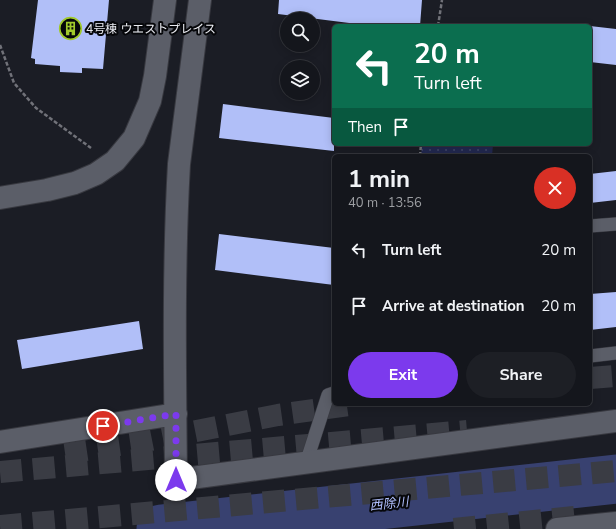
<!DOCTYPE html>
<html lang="en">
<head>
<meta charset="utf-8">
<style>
  :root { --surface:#14161c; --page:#1d1f25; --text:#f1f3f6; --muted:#9d9fa3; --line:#33353b; --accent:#7c3aed }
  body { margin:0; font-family:"Nunito Sans","Noto Sans JP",sans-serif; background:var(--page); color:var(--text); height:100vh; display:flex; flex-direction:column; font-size:15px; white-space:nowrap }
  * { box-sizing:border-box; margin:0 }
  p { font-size:13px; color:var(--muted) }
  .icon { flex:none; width:22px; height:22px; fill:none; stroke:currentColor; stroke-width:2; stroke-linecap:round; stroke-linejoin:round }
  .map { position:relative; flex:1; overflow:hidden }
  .drawer { position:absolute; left:332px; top:154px; width:260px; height:252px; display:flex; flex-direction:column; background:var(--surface); border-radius:6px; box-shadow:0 2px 10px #0003,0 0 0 1px var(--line) }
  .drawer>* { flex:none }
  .banner { position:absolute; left:332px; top:24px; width:260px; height:122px; border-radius:6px; box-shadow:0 2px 10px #0003,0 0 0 1px var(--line); background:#0b6e4f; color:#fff; overflow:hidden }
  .controls { position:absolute; left:280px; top:12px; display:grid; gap:8px }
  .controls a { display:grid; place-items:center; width:40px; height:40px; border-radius:50%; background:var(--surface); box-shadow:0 2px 10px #0003,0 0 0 1px var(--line); font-size:20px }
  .pin { position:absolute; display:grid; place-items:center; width:34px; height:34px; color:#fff; margin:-17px; border:2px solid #fff; border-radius:50%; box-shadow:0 1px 4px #0007 }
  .me { position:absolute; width:44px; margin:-22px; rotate:0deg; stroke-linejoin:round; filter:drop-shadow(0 0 3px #0008) }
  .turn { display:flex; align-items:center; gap:14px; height:84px; padding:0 16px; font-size:18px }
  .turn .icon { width:52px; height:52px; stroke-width:2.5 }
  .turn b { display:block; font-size:28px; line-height:34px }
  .then { display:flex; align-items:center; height:38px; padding:0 16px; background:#0003; gap:8px; font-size:15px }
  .round { display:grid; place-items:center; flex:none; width:42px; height:42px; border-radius:21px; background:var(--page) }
  .headline { display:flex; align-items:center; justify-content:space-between; height:68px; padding:0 16px }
  h1 { font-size:24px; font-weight:700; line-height:30px }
  .cta { display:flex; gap:8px; margin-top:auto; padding:8px 16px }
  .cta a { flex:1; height:46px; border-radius:24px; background:var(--accent); color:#fff; font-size:16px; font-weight:700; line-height:46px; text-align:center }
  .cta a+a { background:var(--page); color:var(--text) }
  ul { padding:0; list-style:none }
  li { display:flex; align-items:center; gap:12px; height:56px; padding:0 16px }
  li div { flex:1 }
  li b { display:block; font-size:15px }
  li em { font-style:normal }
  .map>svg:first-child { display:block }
</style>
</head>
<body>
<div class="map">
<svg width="616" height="529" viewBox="0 0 616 529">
  <defs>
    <pattern id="park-dots" width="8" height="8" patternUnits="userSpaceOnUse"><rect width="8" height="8" fill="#232951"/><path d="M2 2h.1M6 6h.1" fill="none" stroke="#43486a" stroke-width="1.8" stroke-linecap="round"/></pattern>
  </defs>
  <rect width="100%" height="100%" fill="#1b1d25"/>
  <path fill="url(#park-dots)" d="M422,144h71l-1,12h-71z"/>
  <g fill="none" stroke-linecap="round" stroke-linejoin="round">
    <path stroke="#384170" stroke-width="49" d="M161,529l455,-50"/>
  </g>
  <path fill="#b1bff8" d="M38,0h71l-6,69 -21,-1v5l-22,-1v-6l-25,-2v-5l-4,-1z
    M279,0h143l-2,26h-47l-95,-12z
    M590,26l26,3v36l-26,-3z
    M223,104l111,14v33l-115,-13z
    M616,171v29l-26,3v-29z
    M219,234l115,14v37l-119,-15z
    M616,292v35l-26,3v-36z
    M139,321l4,28 -121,20 -5,-29z"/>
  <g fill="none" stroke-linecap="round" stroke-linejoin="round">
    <path stroke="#3a3c44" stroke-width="22" stroke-dasharray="22 11" stroke-linecap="butt" d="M590,378l26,-2
      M65,453l81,-12 132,-26 78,-11
      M0,472l467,-41
      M0,526l616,-55
      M454,529l129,-13"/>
    <defs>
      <path id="service" d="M590,226l26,-2
        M590,356l26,-3
        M306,463l22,-68 6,-2"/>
      <path id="minor" d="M0,198l47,-8 28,-7 21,-9 19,-13 19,-23 16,-37 5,-25 10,-76
        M0,442l176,-28
        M176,480c-1,-106 -3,-211 3,-316l21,-164"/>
      <path id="tertiary" d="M176,480l440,-59
        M557,529l59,-6"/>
    </defs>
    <use href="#service" stroke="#383940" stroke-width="14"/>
    <use href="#minor" stroke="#383940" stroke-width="24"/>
    <use href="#tertiary" stroke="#383940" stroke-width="24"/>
    <path stroke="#717279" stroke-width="2.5" stroke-dasharray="4 2" stroke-linecap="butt" d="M438,26l4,-26
      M0,45l14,38 22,25 55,40
      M420,156l1,-12"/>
    <use href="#service" stroke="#5b5e68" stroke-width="13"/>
    <use href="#minor" stroke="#5b5e68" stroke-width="22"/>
    <use href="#tertiary" stroke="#5b5e68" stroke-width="22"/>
  </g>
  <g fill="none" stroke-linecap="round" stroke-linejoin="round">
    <path stroke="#7c3aed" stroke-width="7" stroke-dasharray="0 12.6" d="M103,426l73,-12v66"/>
  </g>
  <defs>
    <symbol id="building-ring" viewBox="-11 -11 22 22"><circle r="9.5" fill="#06070a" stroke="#a0c92b" stroke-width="1.5"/><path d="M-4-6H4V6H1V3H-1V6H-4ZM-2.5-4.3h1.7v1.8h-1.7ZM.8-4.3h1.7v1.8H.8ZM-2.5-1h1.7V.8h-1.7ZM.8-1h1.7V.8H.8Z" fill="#a0c92b"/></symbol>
  </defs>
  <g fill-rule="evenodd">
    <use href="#building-ring" x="58" y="16" width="25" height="25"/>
  </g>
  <g text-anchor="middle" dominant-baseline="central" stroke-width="4" stroke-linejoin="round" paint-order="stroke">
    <g font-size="12" fill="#eaebf1" stroke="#06070a" text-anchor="start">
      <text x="86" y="29">4号棟 ウエストプレイス</text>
    </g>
    <g font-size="13" font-style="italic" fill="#b0bffd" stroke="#06070a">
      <text transform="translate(389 504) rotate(-6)">西除川</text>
    </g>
  </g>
</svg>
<div class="controls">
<a><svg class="icon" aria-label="search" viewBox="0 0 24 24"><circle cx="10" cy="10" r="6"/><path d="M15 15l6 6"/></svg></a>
<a><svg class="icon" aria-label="layers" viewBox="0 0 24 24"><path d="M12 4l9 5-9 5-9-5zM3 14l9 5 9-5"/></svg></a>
</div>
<div class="pin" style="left:103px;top:426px;background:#d93025"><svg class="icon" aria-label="arrive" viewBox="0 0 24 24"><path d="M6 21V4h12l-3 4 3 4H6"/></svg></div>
<svg class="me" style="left:176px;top:480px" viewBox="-20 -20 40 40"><circle r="19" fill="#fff"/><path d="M0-13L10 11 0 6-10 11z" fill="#7c3aed"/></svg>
<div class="banner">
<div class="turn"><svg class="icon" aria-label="left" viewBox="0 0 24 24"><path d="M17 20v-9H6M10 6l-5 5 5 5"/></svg><div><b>20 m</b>Turn left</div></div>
<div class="then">Then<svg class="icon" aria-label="arrive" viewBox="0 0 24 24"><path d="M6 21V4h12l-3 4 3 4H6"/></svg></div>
</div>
<section class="drawer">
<div class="headline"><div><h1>1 min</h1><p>40 m · 13:56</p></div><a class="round" style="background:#d93025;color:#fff"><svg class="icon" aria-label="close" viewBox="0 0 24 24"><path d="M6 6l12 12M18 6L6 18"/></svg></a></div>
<ul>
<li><svg class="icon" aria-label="left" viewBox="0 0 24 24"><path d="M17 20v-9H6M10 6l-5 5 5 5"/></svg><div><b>Turn left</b></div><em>20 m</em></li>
<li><svg class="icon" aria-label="arrive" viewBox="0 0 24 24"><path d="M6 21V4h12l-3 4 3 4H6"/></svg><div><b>Arrive at destination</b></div><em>20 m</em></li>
</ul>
<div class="cta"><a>Exit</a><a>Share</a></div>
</section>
</div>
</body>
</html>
